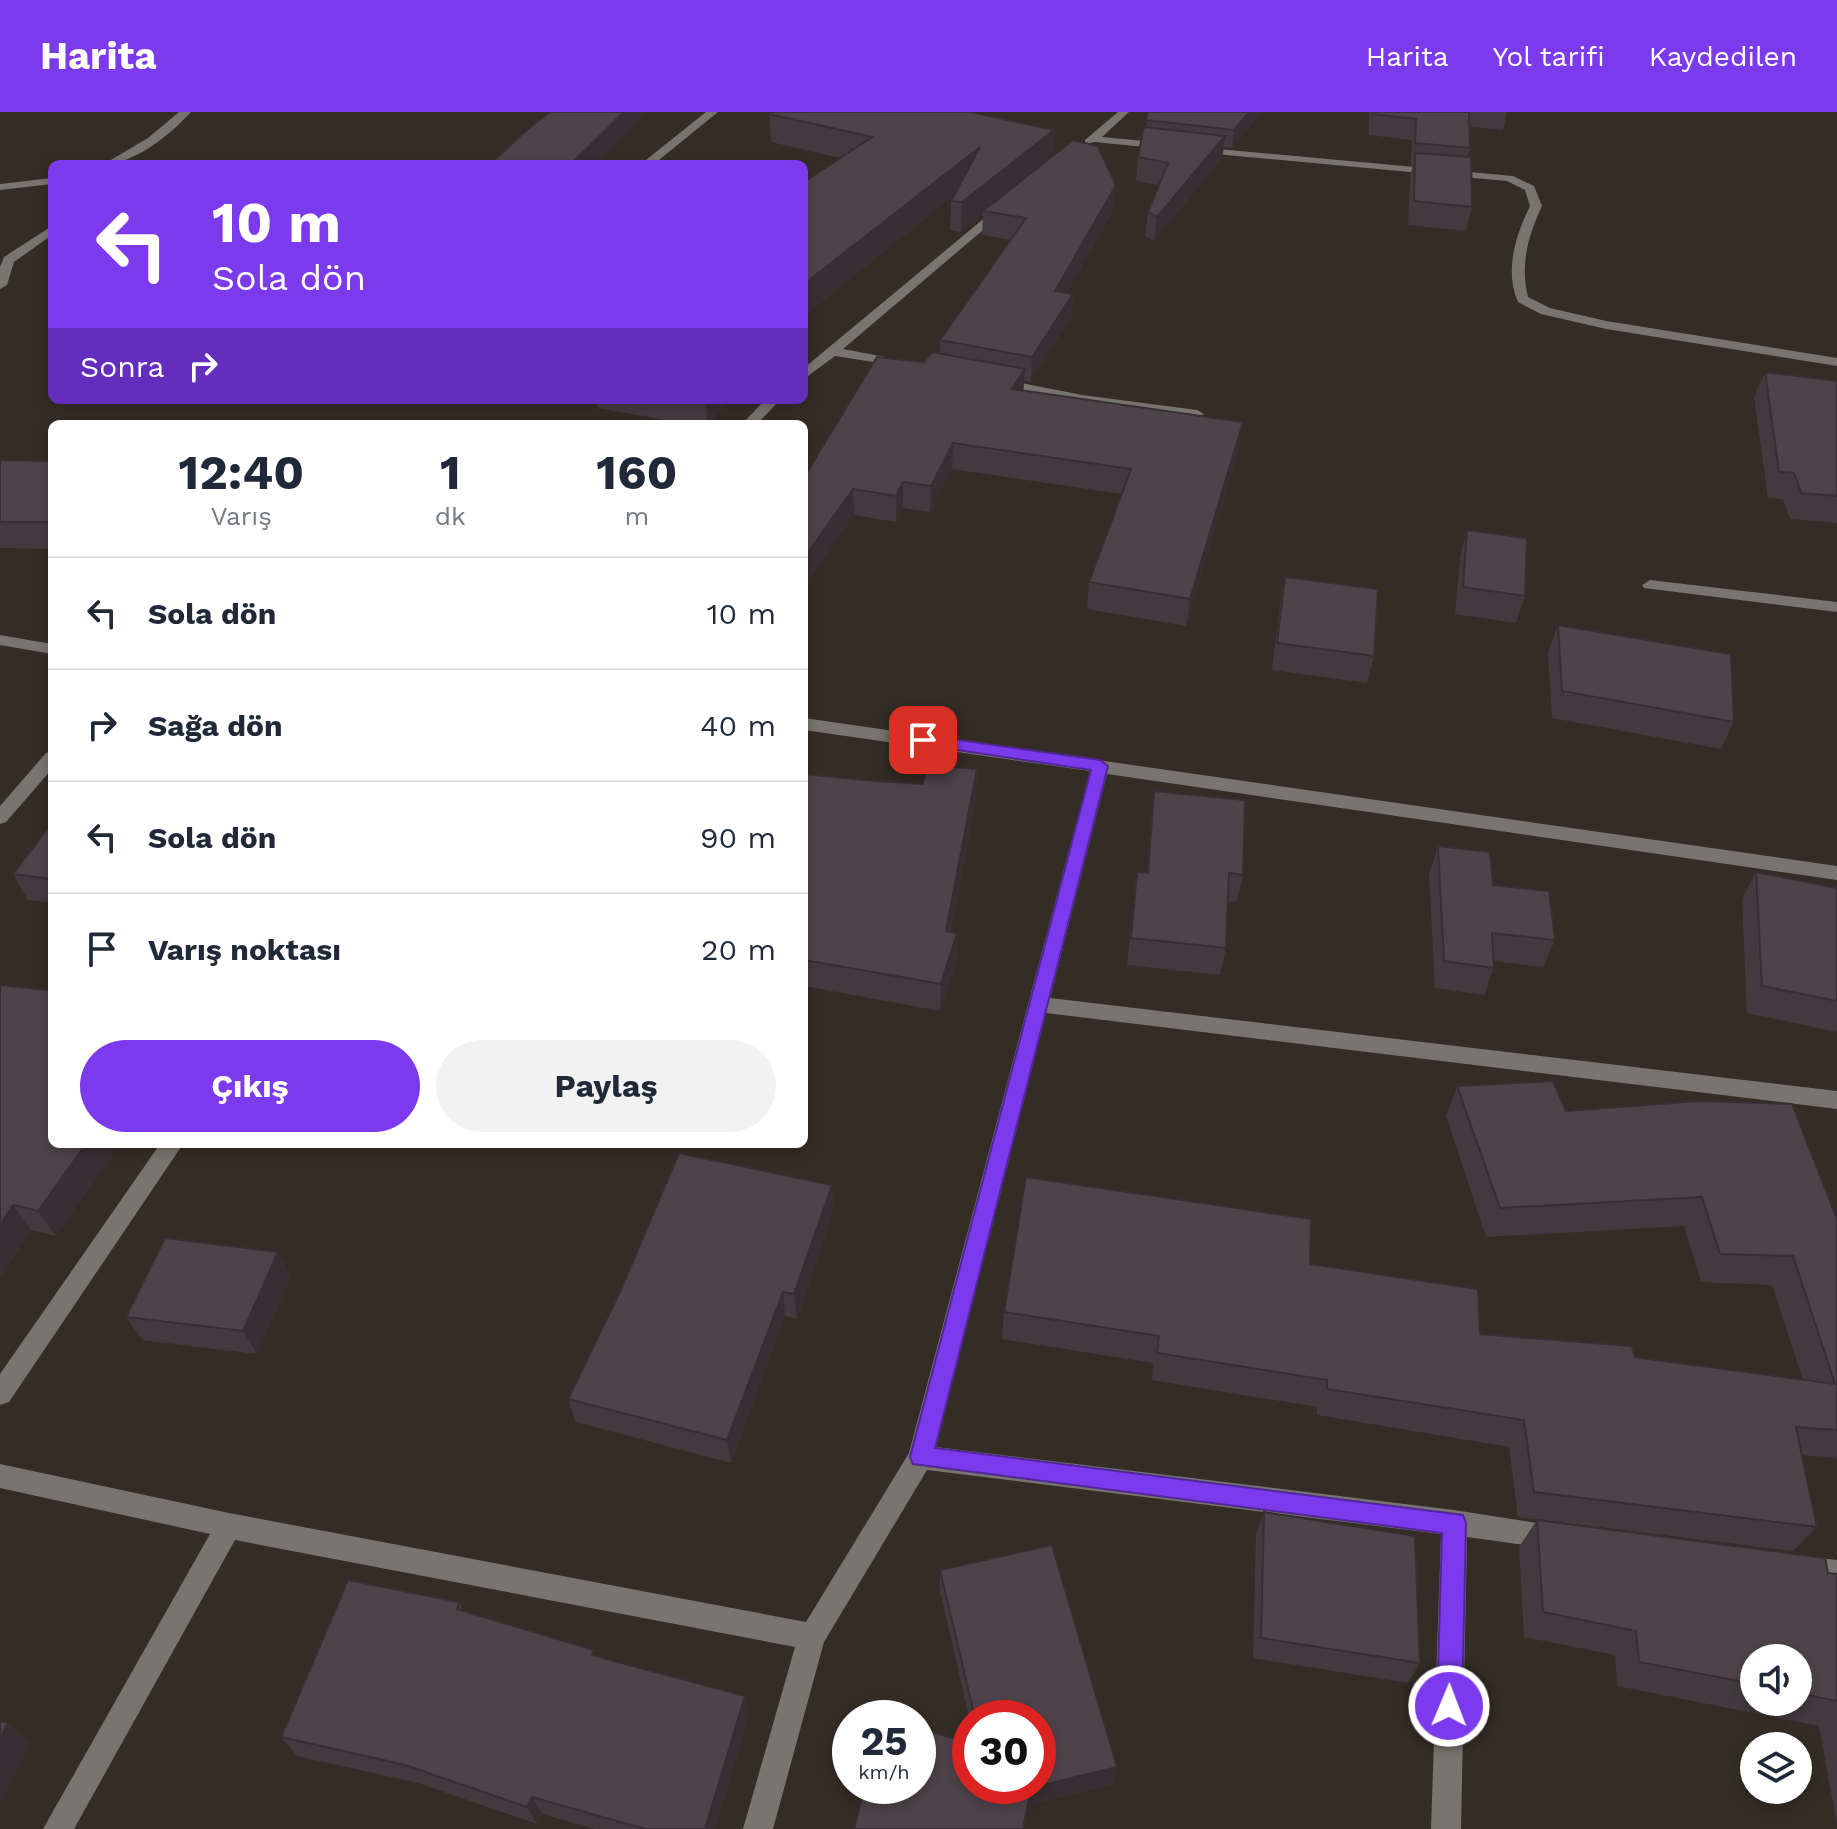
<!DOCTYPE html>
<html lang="tr">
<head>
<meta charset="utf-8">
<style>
  :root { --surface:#fff; --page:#f2f2f3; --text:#1f2937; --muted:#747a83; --line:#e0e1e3; --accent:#7c3aed }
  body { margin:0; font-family:"Work Sans",sans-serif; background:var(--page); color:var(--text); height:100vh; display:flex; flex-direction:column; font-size:30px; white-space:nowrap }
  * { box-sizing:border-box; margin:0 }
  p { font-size:26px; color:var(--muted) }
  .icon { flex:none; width:44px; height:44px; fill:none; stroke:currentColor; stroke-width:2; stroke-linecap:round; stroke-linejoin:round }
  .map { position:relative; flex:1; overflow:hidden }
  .sheet { position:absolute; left:48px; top:308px; width:760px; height:728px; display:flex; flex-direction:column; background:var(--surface); border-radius:12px; box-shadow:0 4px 12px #0003 }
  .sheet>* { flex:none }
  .hud { position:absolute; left:48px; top:48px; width:760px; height:244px; border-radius:12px; box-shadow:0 4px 12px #0003; background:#7c3aed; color:#fff; overflow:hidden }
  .controls { position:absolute; left:1740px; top:1532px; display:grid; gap:16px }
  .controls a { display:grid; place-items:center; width:72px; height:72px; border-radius:50%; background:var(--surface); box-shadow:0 4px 12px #0003; font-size:40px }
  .speed { position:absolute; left:832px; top:1588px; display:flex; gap:16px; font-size:40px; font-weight:700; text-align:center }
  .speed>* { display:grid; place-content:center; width:104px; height:104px; border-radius:50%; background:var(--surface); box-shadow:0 4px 12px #0003; line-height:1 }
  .speed small { font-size:20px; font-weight:400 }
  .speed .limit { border:12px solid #d22; background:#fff; color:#111 }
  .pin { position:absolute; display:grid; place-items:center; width:68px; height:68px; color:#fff; margin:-34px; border-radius:16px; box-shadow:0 4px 12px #0006 }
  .me { position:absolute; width:88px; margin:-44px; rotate:1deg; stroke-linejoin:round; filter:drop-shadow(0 0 6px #0008) }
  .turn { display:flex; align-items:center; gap:28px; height:168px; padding:0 32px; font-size:36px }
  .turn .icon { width:104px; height:104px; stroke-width:2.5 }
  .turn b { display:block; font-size:56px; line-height:68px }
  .then { display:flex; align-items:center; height:76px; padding:0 32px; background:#0003; gap:16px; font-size:30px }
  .eta { display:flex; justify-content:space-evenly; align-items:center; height:136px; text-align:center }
  .eta b { font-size:48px; font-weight:700; line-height:56px }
  .button { display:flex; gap:16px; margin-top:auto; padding:16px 32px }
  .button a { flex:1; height:92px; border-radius:48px; background:var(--accent); color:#fff; font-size:32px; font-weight:700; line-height:92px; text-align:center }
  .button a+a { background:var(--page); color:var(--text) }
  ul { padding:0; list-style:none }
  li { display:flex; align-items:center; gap:24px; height:112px; padding:0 32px; border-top:2px solid var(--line) }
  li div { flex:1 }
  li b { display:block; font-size:30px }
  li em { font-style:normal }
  header { display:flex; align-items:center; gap:48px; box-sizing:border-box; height:112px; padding:0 40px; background:var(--accent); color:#fff }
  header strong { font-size:38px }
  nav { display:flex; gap:44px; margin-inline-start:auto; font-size:28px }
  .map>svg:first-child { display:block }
</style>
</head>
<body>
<header>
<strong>Harita</strong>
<nav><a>Harita</a><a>Yol tarifi</a><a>Kaydedilen</a></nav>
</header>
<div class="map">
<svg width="1837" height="1717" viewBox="0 0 1837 1717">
  <rect width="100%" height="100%" fill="#332d25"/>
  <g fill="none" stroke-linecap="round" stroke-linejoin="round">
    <path fill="#787470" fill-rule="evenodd" d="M179,0h12c-20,22 -56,52 -87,52l44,-26z
      M706,0h12l-64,52h-13z
      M1118,0h11l-27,25 63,6 6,3 -6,3 -70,-7 -10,2v-4z
      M1197,35l316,29 21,10 8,20c-14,30 -22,58 -14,91l22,11 56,13 231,37v8l-231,-37 -65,-15 -23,-12c-14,-32 -2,-67 12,-96l-5,-16 -18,-9 -314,-29 -2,-2z
      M52,66v6l-52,6v-6z
      M999,94l10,2 -166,141 63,12v6l-71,-11 -31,23v-11z
      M52,114v9l-38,27 -7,23 -7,4v-22l4,-10z
      M1000,267l82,16 115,15 7,4 -7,4 -115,-15 -87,-17v-6z
      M765,288h15l-23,24h-15z
      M1650,468l187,22v10l-193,-24 -2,-3z
      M0,523l52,9v10l-52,-9z
      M804,606l1033,148v14l-730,-106 -57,224 787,93v18l-791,-96 -110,434 518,63 109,17 4,9 -4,9 -9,4 -87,-12 -6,292h-30l10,-295 -514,-64 -103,172 -51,187h-30l52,-182 -560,-107 -161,289h-31l167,-295 -210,-46v-24l229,49 577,109 103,-169 181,-682 -286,-41z
      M52,639v18l-46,53 -6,2v-18l46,-53z
      M160,1032h23l-174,258 -9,3v-31z
      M1803,1444l34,4v26l-43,-8 -4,-9 4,-9z"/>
  </g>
  <path fill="#423a3f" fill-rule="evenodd" d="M1148,0h114l-30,36 -8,-1 -2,12 -68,82 -9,-5 3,-24 11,-27 -23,-4 2,-24 8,-29z
    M1369,0h138l-4,18 -33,-3v21l-2,9 4,50 -6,24 -58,-6 2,-49 3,-11h-2l1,-25 -43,-5z
    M769,2l285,16 -1,26 61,53 -47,84 6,1 -2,24 -40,64 -7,-1 -1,10 216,57 -53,178 -99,-17 2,-27 33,-88 -170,-25 -22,43 -27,-4 -7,14 -42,-7 -50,72v-110l120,-115 16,-9v-13l71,-100 -29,-5 1,-20 -22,17 -11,-2 1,-29 1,-4 -112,-39 -69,-16z
    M1765,260l72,9v142l-47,-4 -7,-20 -15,-1 -14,-101z
    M596,288h132l-18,24h-20l-93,-16z
    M0,348l52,1v88l-52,-1z
    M1467,418l58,66 -9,27 -61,-9 5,-58z
    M1285,465l89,79 -7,27 -95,-13 8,-66z
    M1558,513l176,97 -13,27 -169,-31 -4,-66z
    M977,657l-1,27 -25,136 6,28 -17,51 -136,-25v-212l72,7 47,3z
    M1154,679l89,84 -6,27 -9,-1 -2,47 -6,27 -93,-10 10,-93 10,1 4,-54z
    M52,711v80l-24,-3 -15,-26z
    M1438,734l55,39 62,55 -12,27 -49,-6v7l-10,27 -49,-7 -6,-114z
    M1756,760l81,16v144l-90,-19 -5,-114z
    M47,878l5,154h68l-64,92 -25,-6 -31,49z
    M1457,974l109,25 271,108v239l-35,-3 15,72 -24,24 -275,-34 -9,-70 -192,-32v-8l-165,-27 1,-17 -151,-24 2,-27 306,-48 170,70 323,46 -31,-95 -71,-3 -17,-56 -198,11 -40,-121z
    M832,1073l1,26 -36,108 -12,-3 -54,147 -155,-41 -8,-23z
    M291,1164l-34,78 -115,-14 -16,-23z
    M1264,1400l156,151 -12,20 -155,-25 3,-124z
    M1537,1408l300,54v251l-18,-99 -202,-40 -2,-31 -91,-18 -5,-90zM1754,1546h44v44h-44z
    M940,1458l177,197 -5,18 -84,20 -58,-19 68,-68h-68v3l-30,-130z
    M459,1490l5,9 132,45 149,40 4,19 -34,114h-121l-52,-15 -5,10 -119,-41 -121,-27 -16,-19z"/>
  <path fill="#362f33" d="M624,0h23l-51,52h-25z
    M1249,0h13l-30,36 2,-18z
    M1054,18l-1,29 -70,52v4l-22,17 1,-30z
    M1225,24l-3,23 -68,82 3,-24z
    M980,35l-1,29 -175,141v-33z
    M1116,73l-2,24 -60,107 1,-25z
    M1073,182l-2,24 -40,64 1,-25z
    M1025,257l-2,26 -11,-6z
    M705,288h23l-18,24h-2z
    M1243,310l-4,26 -53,178 4,-27z
    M953,331l-1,26 -22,43 1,-26z
    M903,370v26l-7,14v-26z
    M853,377l1,26 -50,72v-29z
    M977,657l-1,27 -30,162v-27z
    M957,821v27l-17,51 1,-27z
    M86,1032h34l-64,92 -18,-25z
    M832,1073l1,26 -36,108 -3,-25z
    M13,1093l18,25 -31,49v-54z
    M278,1140l13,24 -34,78 -14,-23z
    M783,1180l2,24 -54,147 -4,-23z
    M745,1584l4,19 -34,114h-10z
    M8,1611l23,19 -31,62v-65z
    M1117,1655l-5,18 -84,20 3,-17z
    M532,1685l10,17 -5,10 -10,-17z"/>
  <path fill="#4d4349" stroke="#362f33" stroke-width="2" d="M550,0h74l-53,52h-81l38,-35z
    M770,0h201l83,18 -92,72 -11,-1 29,-54 -176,137v-102l68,-45 -103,-23z
    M1148,0h101l-15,18 -88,-10z
    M1373,0h96l1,36 -55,-5 1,-24 -43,-5z
    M1144,15l81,9 -68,81 -9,-5 20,-49 -30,-6z
    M1073,28l25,6 18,39 -61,106 18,3 -41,63 -92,-17 86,-122 -43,-7z
    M1415,41l56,4 1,50 -58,-6z
    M932,240l93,17 -13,20 231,33 -53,177 -101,-17 42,-113 -178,-26 -22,43 -28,-4 -7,14 -43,-7 -49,69v-81l73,-120 47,5z
    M1765,260l72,9v115l-36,-3 -7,-20 -15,-1z
    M0,348l52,1v61h-52z
    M1467,418l60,8 -2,58 -62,-9z
    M1285,465l93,12 -4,67 -97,-13z
    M1558,513l173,29 3,68 -172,-31z
    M927,653l50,4 -31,162 11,2 -16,51 -137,-24v-186l72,7 47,3z
    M1154,679l91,9 -2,75 -14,-2 -3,75 -95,-10 6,-66 11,1z
    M52,711v56l-39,-5z
    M1438,734l52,6 3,33 56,6 6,49 -63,-7 2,35 -50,-7z
    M1756,760l81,16v113l-75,-15z
    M52,871v161h34l-48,67 -25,-6 -13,20v-240l47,5z
    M1553,969l13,30 133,-10 93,3 45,115v211l-41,-3 21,100 -283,-35 -10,-72 -197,-31v-9l-170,-27 2,-17 -155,-24 22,-135 285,42 -1,45 168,25 2,45 152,12 3,11 200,27 -42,-128 -73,-2 -18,-57 -202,11 -43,-122z
    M679,1041l153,32 -38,109 -11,-2 -56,148 -159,-41 52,-107z
    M165,1126l113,14 -35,79 -117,-14z
    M1264,1400l151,24 5,127 -159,-25z
    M1537,1408l288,38 3,15 9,1v127l-39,-8v-35h-44v26l-115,-22 -3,-31 -93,-19z
    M1052,1433l65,222 -79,19v-68h-63l-35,-148z
    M348,1468l111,22 -2,7 137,41 -2,5 153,41 -40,133h-60l-113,-32 -5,10 -122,-42 -124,-28z
    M0,1609l8,2 -8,16z
    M918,1616l52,15v43h67l-6,2 -8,41h-169l11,-43h53z"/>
  <path fill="#7c3aed" stroke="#51269a" stroke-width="2" d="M923,623l177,25 8,6 -173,682 528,67 3,8 -4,183 -4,9 -9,4 -9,-4 -3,-9 5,-173 -529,-69 -3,-7 181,-687 -174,-26 -2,-4z"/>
</svg>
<div class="controls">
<a><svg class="icon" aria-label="sound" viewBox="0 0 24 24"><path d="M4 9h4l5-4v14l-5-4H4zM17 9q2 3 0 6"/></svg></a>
<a><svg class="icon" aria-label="layers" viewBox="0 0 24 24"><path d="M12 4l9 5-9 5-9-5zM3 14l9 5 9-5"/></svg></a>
</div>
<div class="speed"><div>25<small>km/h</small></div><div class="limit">30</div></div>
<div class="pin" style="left:923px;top:628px;background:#d93025"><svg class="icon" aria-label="arrive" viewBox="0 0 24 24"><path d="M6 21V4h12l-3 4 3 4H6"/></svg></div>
<svg class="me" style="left:1449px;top:1594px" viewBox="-20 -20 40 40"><circle r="17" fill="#7c3aed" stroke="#fff" stroke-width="3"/><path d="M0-11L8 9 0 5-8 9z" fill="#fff"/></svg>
<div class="hud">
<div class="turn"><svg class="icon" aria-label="left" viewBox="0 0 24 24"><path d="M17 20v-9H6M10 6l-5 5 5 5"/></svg><div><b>10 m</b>Sola dön</div></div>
<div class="then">Sonra<svg class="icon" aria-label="right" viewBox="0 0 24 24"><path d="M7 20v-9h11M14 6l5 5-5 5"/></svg></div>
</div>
<section class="sheet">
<div class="eta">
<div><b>12:40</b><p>Varış</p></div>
<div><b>1</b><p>dk</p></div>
<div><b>160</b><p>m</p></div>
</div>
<ul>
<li><svg class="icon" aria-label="left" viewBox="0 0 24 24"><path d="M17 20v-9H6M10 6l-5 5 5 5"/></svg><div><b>Sola dön</b></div><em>10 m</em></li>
<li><svg class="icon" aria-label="right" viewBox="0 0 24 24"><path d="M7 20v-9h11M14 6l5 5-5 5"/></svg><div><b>Sağa dön</b></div><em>40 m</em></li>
<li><svg class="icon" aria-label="left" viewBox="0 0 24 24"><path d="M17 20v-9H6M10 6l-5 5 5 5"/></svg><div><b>Sola dön</b></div><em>90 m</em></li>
<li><svg class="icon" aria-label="arrive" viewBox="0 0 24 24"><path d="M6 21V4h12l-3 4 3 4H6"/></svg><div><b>Varış noktası</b></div><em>20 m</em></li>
</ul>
<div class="button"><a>Çıkış</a><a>Paylaş</a></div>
</section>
</div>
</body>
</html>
